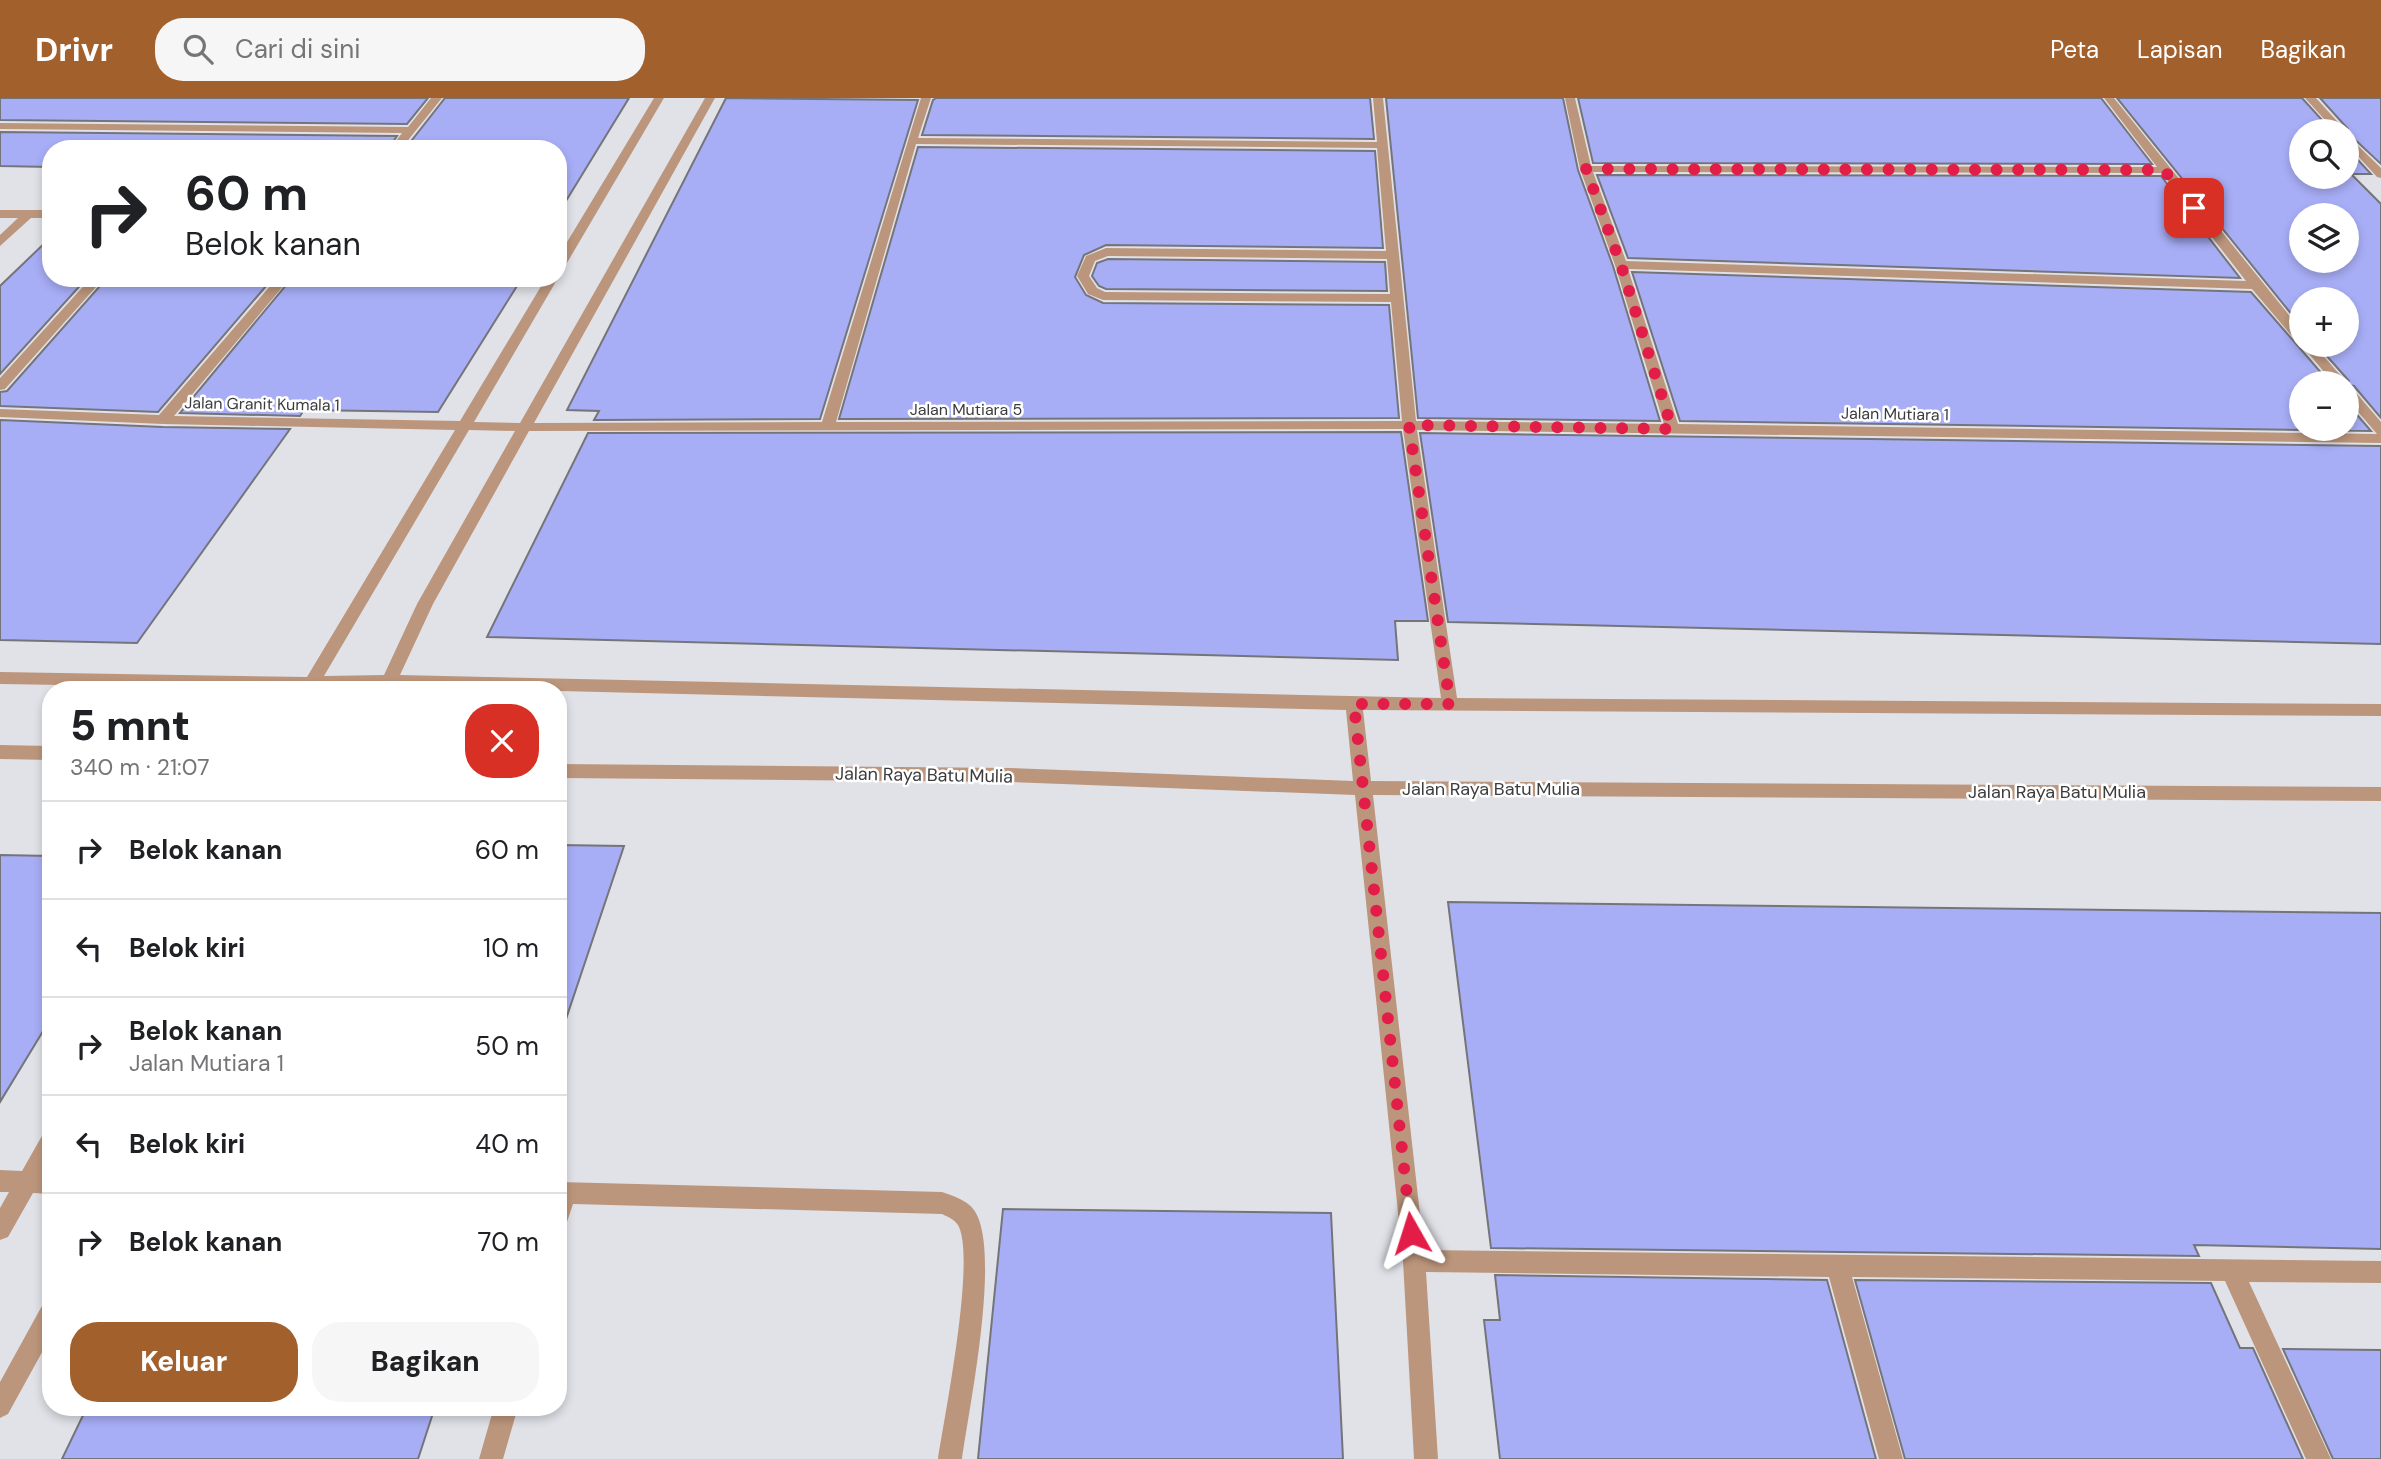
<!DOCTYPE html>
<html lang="id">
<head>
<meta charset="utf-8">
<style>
  :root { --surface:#fff; --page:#f6f6f6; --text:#202124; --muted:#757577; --line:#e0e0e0; --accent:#a2602d }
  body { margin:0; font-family:"DM Sans",sans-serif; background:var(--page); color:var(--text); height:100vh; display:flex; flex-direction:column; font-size:26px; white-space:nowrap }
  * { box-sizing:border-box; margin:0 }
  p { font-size:23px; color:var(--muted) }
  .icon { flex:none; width:38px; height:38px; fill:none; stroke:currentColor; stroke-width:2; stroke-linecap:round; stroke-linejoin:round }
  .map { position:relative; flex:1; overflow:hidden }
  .panel { position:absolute; left:42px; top:583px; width:525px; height:735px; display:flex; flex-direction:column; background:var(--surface); border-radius:28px; box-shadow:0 4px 10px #0003 }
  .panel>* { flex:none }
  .hud { position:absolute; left:42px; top:42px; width:525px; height:147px; border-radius:28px; box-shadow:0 4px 10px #0003; background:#fff; color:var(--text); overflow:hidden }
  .buttons { position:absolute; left:2289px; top:21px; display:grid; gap:14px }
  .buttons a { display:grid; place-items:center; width:70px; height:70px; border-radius:50%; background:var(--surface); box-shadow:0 4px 10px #0003; font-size:35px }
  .pin { position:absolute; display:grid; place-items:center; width:60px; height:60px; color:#fff; margin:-30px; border-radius:14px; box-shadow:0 4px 10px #0006 }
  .me { position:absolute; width:77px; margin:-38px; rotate:354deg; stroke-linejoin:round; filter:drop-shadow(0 0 5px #0008) }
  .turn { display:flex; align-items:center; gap:24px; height:147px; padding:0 28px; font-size:32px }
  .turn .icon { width:91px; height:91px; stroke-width:2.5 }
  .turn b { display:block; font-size:49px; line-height:60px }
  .round { display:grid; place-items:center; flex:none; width:74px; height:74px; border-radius:28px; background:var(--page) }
  .summary { display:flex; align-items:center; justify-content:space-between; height:119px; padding:0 28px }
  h1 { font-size:42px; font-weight:800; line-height:52px }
  .action { display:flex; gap:14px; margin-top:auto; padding:14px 28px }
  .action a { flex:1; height:80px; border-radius:28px; background:var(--accent); color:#fff; font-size:28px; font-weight:800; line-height:80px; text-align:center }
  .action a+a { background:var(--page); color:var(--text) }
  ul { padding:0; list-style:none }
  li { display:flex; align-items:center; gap:21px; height:98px; padding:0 28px; border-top:2px solid var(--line) }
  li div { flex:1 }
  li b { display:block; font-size:26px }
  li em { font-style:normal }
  header { display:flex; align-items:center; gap:42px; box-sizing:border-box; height:98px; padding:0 35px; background:var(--accent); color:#fff }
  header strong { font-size:33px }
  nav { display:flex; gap:38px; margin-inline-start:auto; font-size:24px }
  .search { width:490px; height:63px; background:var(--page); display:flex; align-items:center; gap:18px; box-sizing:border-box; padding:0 24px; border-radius:28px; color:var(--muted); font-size:26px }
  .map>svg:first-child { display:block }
</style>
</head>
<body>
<header>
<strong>Drivr</strong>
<div class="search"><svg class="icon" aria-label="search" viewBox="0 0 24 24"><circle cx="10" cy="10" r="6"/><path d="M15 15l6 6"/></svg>Cari di sini</div>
<nav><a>Peta</a><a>Lapisan</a><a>Bagikan</a></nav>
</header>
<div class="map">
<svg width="2381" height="1361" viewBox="0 0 2381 1361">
  <rect width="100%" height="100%" fill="#e1e2e8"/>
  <path fill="#a8aef6" stroke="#74757a" stroke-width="2" fill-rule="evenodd" d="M0,0h428l-21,26 -407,-4z
    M445,0h184l-71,116v-65h-153z
    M726,0l192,2 -98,319 -226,1 5,-9 -32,-1z
    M936,0h434l4,41 -452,-4 11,-35z
    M1386,0h177l15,72 35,96 47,155 -242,-3z
    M1578,0h523l51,66 -559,-1z
    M2117,0h185l30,33h-31v46h46v-29l24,26h-20l30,30v214l-27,-32 -5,-1v-4l-32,-36h30v-46h-46v27zM2301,117h46v46h-46z
    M2320,0h61v66l-33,-31v-4z
    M0,34l397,4 -9,13h-337v18l-51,-1z
    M918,49l457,4 8,97 -277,-3 -22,10 -9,22 11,18 17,8 286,2 10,113 -560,1z
    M1597,77l564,1 79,102 -612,-20z
    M51,139v41h36l-87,96v-88z
    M1108,161l277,3 2,29 -281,-2 -7,-3 -7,-10 5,-13z
    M1632,174l619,20 79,91h-29v46h46v-26l24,28 -691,-10z
    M107,180h166l-115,134 -158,-6v-14l7,-1z
    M292,180h230l-84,134 -134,-2 -4,6 -120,-3z
    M0,322l163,7 127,2 -153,214 -137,-3z
    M1401,334l27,189h-33l3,39 -911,-23 101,-204z
    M1420,335l961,13v198l-933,-22z
    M558,747l66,1 -58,173 -8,-2z
    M0,757l51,1v162l-51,84z
    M1448,804l933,11v336l-187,-4 5,11 -708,-8z
    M1003,1111l328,4 12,246h-365z
    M1495,1177l332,5 49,179h-376l-16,-139h16z
    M1855,1182l356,3 29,65h13l50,111h-398z
    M2283,1251l98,1v109h-48z
    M87,1309h348l-17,52h-356z"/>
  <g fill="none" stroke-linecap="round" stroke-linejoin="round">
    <path fill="#bc967c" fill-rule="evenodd" d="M431,0h11l-41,51h-11l12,-16 -402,-4v-6l408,4z
      M654,0h10l-100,170 -6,4v-15z
      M705,0h10l-181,325 288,-1 99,-324h10l-13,40 459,4 -4,-44h10l33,323 248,3 -49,-159 -35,-96 -15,-71h10l16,68 566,1 -53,-69h10l187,232v12l-5,-1 -44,-52 -624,-20 50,155 699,10 -30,-35v-12l5,1 29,34v21l-964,-13 40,268 924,6v12l-1018,-6 8,71 1010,6v14l-1008,-6 51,455 957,11v22l-132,-1 82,177h-25l-81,-178 -373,-4 51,182h-24l-50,-182 -403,-5 12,187h-24l-11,-198 -48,-466 -346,-13 -451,-4v-14l451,4 344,13 -7,-71 -951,-23 -1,3 -394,-6v-12l307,5 148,-247 -292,-6 -163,-7v-8l159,6 118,-137h13l-116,138 286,5 86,-143h12l-84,144 46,1zM916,46l461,4 9,103 -280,-3 -20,8 -9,20 11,18 15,6 288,2 11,119 -566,1zM1593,74l569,1 84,108 -620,-20zM1108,158l279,3 3,35 -285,-2 -8,-4 -8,-12 6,-15zM1403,331l38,269 -1041,-23 33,-71 96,-173zM469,332l46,1 -98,173 -33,71 -60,1z
      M2305,0h11l30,33h-11z
      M2347,37l34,33v10l-4,-1 -30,-33z
      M0,112h51v8h-20l-31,28v-11l18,-17h-18z
      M91,180h13l-99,111 -5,1v-12z
      M2301,246l13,1 33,38h-14z
      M0,647l51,1v14l-51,-1z
      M51,1033v31l-6,10h6v22l-18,-1 -25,44 -8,3v-32l9,-16h-9v-22l22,1 21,-37z
      M558,1084l384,10c11,4 25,8 32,18 28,39 -5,199 -12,249h-24c7,-45 37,-196 21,-232 -3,-7 -11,-10 -17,-13l-369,-10 -7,21 -8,3z
      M51,1203v35l-43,78 -8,4v-36l43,-78z
      M494,1309h24l-15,52h-24z"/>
  </g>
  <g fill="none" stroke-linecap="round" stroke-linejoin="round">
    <path stroke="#e11d48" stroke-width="12" stroke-dasharray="0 21.6" d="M1411,1135l-57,-529h96l-41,-279 263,4 -51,-164 -35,-96 578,1 30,38"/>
  </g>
  <g text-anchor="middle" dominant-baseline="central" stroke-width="5" stroke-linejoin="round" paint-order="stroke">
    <g font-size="16" fill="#3c3c3f" stroke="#fff">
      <text transform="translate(262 306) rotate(1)">Jalan Granit Kumala 1</text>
      <text x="966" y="311">Jalan Mutiara 5</text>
      <text transform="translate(1895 316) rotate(1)">Jalan Mutiara 1</text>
    </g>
    <g font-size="18" fill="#3c3c3f" stroke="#fff">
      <text transform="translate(924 677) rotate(1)">Jalan Raya Batu Mulia</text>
      <text x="1491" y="691">Jalan Raya Batu Mulia</text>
      <text x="2057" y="694">Jalan Raya Batu Mulia</text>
    </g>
  </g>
</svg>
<div class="buttons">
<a><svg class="icon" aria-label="search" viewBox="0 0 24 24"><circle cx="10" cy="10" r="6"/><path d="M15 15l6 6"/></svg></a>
<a><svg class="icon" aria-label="layers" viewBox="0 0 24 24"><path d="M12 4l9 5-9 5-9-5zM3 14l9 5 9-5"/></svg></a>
<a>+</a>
<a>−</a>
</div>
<div class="pin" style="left:2194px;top:110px;background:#d93025"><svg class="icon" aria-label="arrive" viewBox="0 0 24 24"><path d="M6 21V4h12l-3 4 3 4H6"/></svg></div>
<svg class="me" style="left:1411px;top:1135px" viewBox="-20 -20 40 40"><path d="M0-17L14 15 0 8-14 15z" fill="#e11d48" stroke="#fff" stroke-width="4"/></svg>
<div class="hud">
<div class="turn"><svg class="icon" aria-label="right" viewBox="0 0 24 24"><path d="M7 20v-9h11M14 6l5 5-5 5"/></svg><div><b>60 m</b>Belok kanan</div></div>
</div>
<section class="panel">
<div class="summary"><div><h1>5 mnt</h1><p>340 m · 21:07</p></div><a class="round" style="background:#d93025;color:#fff"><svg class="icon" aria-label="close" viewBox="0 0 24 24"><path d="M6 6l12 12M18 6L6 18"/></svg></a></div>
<ul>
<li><svg class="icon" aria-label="right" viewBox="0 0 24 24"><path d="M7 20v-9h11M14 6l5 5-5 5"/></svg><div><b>Belok kanan</b></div><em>60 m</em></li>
<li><svg class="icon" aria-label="left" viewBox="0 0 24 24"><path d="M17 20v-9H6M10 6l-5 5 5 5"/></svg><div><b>Belok kiri</b></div><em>10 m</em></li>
<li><svg class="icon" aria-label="right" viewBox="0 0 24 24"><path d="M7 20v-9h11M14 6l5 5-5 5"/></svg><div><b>Belok kanan</b><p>Jalan Mutiara 1</p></div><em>50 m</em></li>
<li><svg class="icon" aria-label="left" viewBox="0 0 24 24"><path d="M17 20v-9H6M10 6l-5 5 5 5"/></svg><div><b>Belok kiri</b></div><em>40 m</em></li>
<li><svg class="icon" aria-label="right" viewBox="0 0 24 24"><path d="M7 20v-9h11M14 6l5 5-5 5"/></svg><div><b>Belok kanan</b></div><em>70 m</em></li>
</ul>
<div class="action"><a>Keluar</a><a>Bagikan</a></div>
</section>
</div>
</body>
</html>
